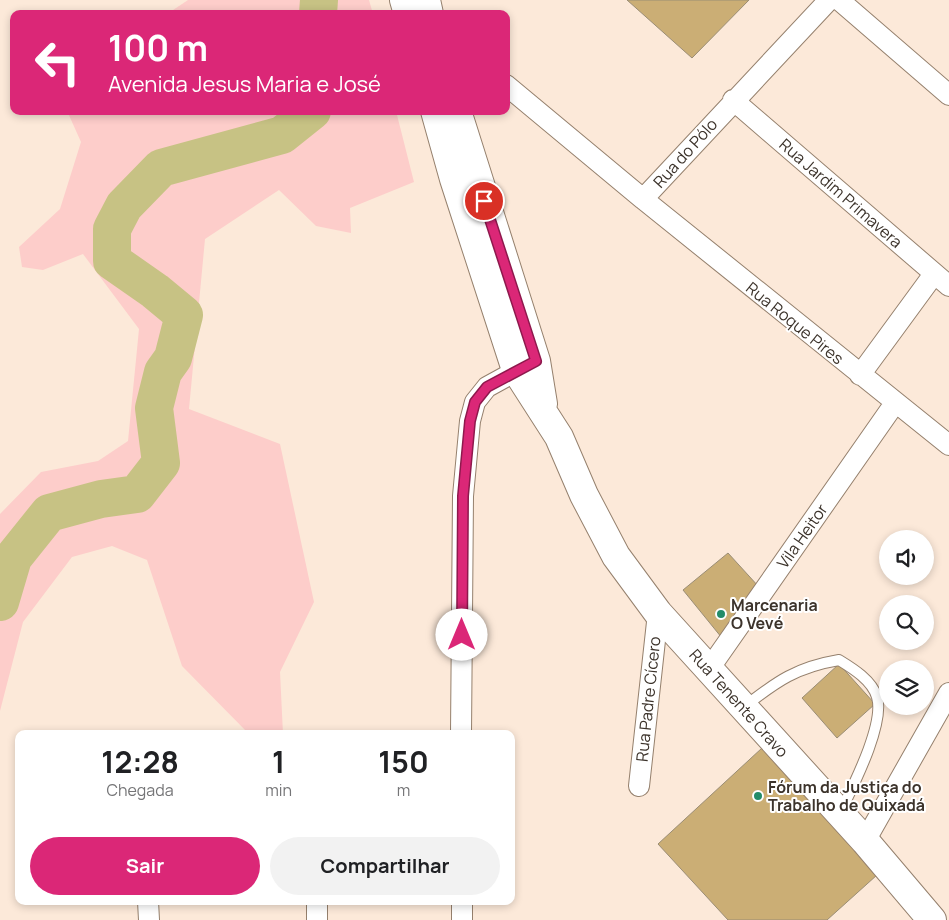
<!DOCTYPE html>
<html lang="pt">
<head>
<meta charset="utf-8">
<style>
  :root { --surface:#fff; --page:#f2f2f2; --text:#202124; --muted:#757577; --accent:#db2777 }
  body { margin:0; font-family:Manrope,sans-serif; background:var(--page); color:var(--text); height:100vh; display:flex; flex-direction:column; font-size:19px; white-space:nowrap }
  * { box-sizing:border-box; margin:0 }
  p { font-size:16px; color:var(--muted) }
  .icon { flex:none; width:28px; height:28px; fill:none; stroke:currentColor; stroke-width:2; stroke-linecap:round; stroke-linejoin:round }
  .map { position:relative; flex:1; overflow:hidden }
  .side { position:absolute; left:15px; top:730px; width:500px; height:175px; display:flex; flex-direction:column; background:var(--surface); border-radius:10px; box-shadow:0 2px 8px #0003 }
  .side>* { flex:none }
  .hud { position:absolute; left:10px; top:10px; width:500px; height:105px; border-radius:10px; box-shadow:0 2px 8px #0003; background:#db2777; color:#fff; overflow:hidden }
  .buttons { position:absolute; left:879px; top:530px; display:grid; gap:10px }
  .buttons a { display:grid; place-items:center; width:55px; height:55px; border-radius:50%; background:var(--surface); box-shadow:0 2px 8px #0003; font-size:25px }
  .pin { position:absolute; display:grid; place-items:center; width:42px; height:42px; color:#fff; margin:-21px; border:2px solid #fff; border-radius:50%; box-shadow:0 1px 5px #0007 }
  .me { position:absolute; width:55px; margin:-28px; rotate:0deg; stroke-linejoin:round; filter:drop-shadow(0 0 4px #0008) }
  .turn { display:flex; align-items:center; gap:18px; height:105px; padding:0 15px; font-size:22px }
  .turn .icon { width:65px; height:65px; stroke-width:2.5 }
  .turn b { display:block; font-size:35px; line-height:42px }
  .eta { display:flex; justify-content:space-evenly; align-items:center; height:85px; text-align:center }
  .eta b { font-size:30px; font-weight:700; line-height:35px }
  .action { display:flex; gap:10px; margin-top:auto; padding:10px 15px }
  .action a { flex:1; height:58px; border-radius:30px; background:var(--accent); color:#fff; font-size:20px; font-weight:700; line-height:58px; text-align:center }
  .action a+a { background:var(--page); color:var(--text) }
  .map>svg:first-child { display:block }
</style>
</head>
<body>
<div class="map">
<svg width="949" height="920" viewBox="0 0 949 920">
  <rect width="100%" height="100%" fill="#fce9d9"/>
  <path fill="#fdcdca" d="M188,0h181l4,14h-206z
    M72,111h324l18,71 -64,26 1,25 -35,-7 -37,-36 -74,49 -16,170 91,35 34,158 -34,70 3,62h-34l-67,-68 -35,-106 -35,-14 -40,11 -49,65 -23,89v-197l41,-42 57,-11 30,-20 11,-112 -56,-75 -40,16 -21,-3 -3,-20 41,-38 21,-67 -13,-29z"/>
  <g fill="none" stroke-linecap="round" stroke-linejoin="round">
    <path stroke="#c7c284" stroke-width="38" d="M318,14l1,-14
      M0,602l13,-44 36,-45 52,-14 36,-5 24,-31 -7,-55 9,-36 10,-14 11,-43 -29,-24 -43,-30v-32l12,-23 37,-38 121,-33 30,-24"/>
  </g>
  <path fill="#cbae75" stroke="#9a8d75" d="M627,0h122l-57,58z
    M728,553l31,34 -37,51 -39,-48z
    M839,664l36,40 -38,34 -35,-40z
    M762,748l115,127 -50,45h-99l-70,-76z"/>
  <g fill="none" stroke-linecap="round" stroke-linejoin="round">
    <defs>
      <path id="lane" d="M744,707c33,-26 53,-40 95,-47 13,8 33,20 38,37 8,27 -24,89 -36,114"/>
      <path id="street" d="M839,0l110,95
        M506,85l137,114 186,-199
        M733,100l216,186
        M643,199l306,246
        M860,375l74,-101
        M709,669l186,-266
        M461,734l2,-238 7,-75 5,-19 12,-15 40,-22
        M639,786l19,-173
        M865,841l84,-148
        M148,901l1,19
        M317,901v19
        M462,901v19"/>
      <path id="secondary" d="M404,0l4,14
        M426,0l3,14
        M435,111l19,68 62,191 43,67 25,58 32,61 42,57 207,228 67,79
        M457,111l79,250 7,43"/>
    </defs>
    <use href="#lane" stroke="#95806d" stroke-width="12"/>
    <use href="#street" stroke="#95806d" stroke-width="22"/>
    <use href="#secondary" stroke="#95806d" stroke-width="30"/>
    <use href="#lane" stroke="#fff" stroke-width="10"/>
    <use href="#street" stroke="#fff" stroke-width="20"/>
    <use href="#secondary" stroke="#fff" stroke-width="28"/>
  </g>
  <g fill="none" stroke-linecap="round" stroke-linejoin="round">
    <defs>
      <path id="route" d="M462,635l1,-139 7,-75 5,-19 12,-15 49,-26 -52,-160"/>
    </defs>
    <use href="#route" stroke="#8e194d" stroke-width="12"/>
    <use href="#route" stroke="#db2777" stroke-width="9"/>
  </g>
  <g fill="#238c69" stroke="#fff" stroke-width="2">
    <circle cx="721" cy="614" r="5"/>
    <circle cx="758" cy="796" r="5"/>
  </g>
  <g text-anchor="middle" dominant-baseline="central" stroke-width="4" stroke-linejoin="round" paint-order="stroke">
    <g font-size="16" fill="#3c332b" stroke="#fff">
      <text transform="translate(685 153) rotate(-48)">Rua do Pólo</text>
      <text transform="translate(841 193) rotate(41)">Rua Jardim Primavera</text>
      <text transform="translate(795 323) rotate(39)">Rua Roque Pires</text>
      <text transform="translate(802 536) rotate(-55)">Vila Heitor</text>
      <text transform="translate(648 699) rotate(-84)">Rua Padre Cícero</text>
      <text transform="translate(739 703) rotate(48)">Rua Tenente Cravo</text>
    </g>
    <g font-size="16" font-weight="bold" fill="#3c332b" stroke="#fff" text-anchor="start">
      <text x="731" y="605">Marcenaria<tspan x="731" dy="18">O Vevé</tspan></text>
      <text x="768" y="787">Fórum da Justiça do<tspan x="768" dy="18">Trabalho de Quixadá</tspan></text>
    </g>
  </g>
</svg>
<div class="buttons">
<a><svg class="icon" aria-label="sound" viewBox="0 0 24 24"><path d="M4 9h4l5-4v14l-5-4H4zM17 9q2 3 0 6"/></svg></a>
<a><svg class="icon" aria-label="search" viewBox="0 0 24 24"><circle cx="10" cy="10" r="6"/><path d="M15 15l6 6"/></svg></a>
<a><svg class="icon" aria-label="layers" viewBox="0 0 24 24"><path d="M12 4l9 5-9 5-9-5zM3 14l9 5 9-5"/></svg></a>
</div>
<div class="pin" style="left:484px;top:201px;background:#d93025"><svg class="icon" aria-label="arrive" viewBox="0 0 24 24"><path d="M6 21V4h12l-3 4 3 4H6"/></svg></div>
<svg class="me" style="left:462px;top:635px" viewBox="-20 -20 40 40"><circle r="19" fill="#fff"/><path d="M0-13L10 11 0 6-10 11z" fill="#db2777"/></svg>
<div class="hud">
<div class="turn"><svg class="icon" aria-label="left" viewBox="0 0 24 24"><path d="M17 20v-9H6M10 6l-5 5 5 5"/></svg><div><b>100 m</b>Avenida Jesus Maria e José</div></div>
</div>
<section class="side">
<div class="eta">
<div><b>12:28</b><p>Chegada</p></div>
<div><b>1</b><p>min</p></div>
<div><b>150</b><p>m</p></div>
</div>
<div class="action"><a>Sair</a><a>Compartilhar</a></div>
</section>
</div>
</body>
</html>
